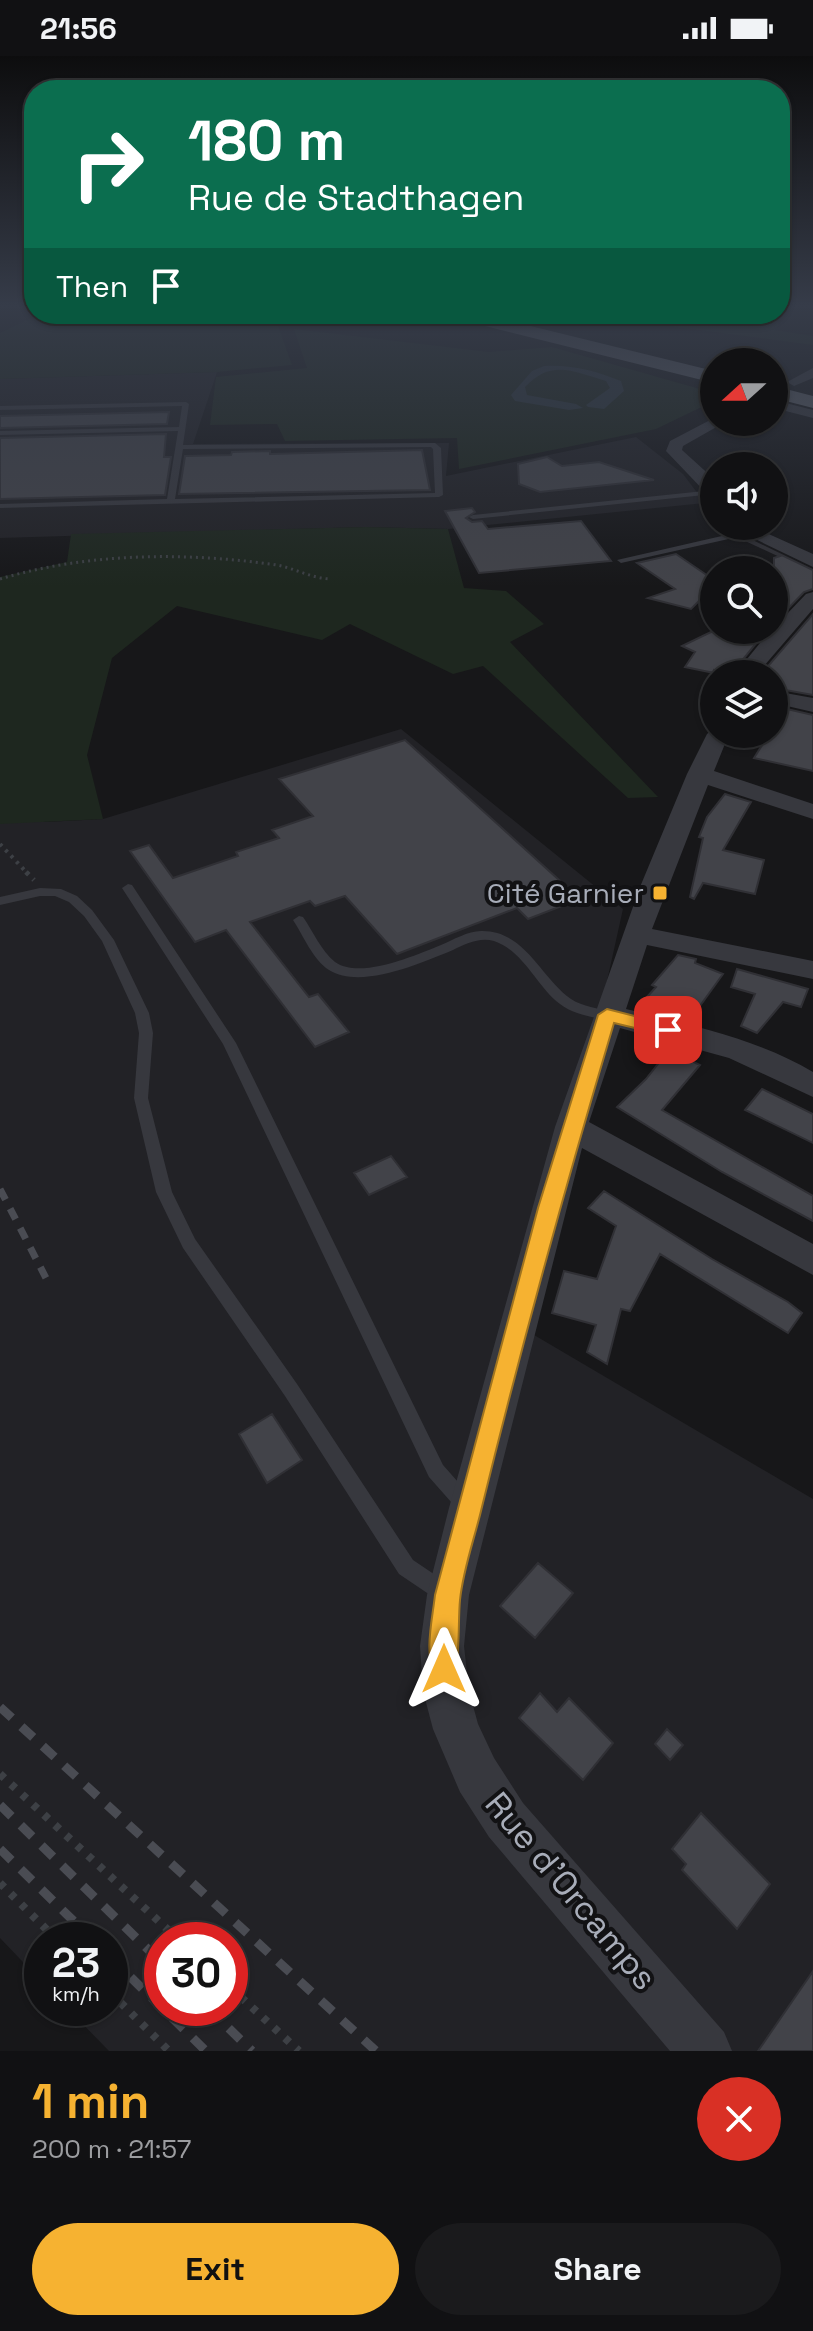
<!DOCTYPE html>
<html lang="en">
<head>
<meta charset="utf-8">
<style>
  :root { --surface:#111113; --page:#1a1a1c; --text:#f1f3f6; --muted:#9c9da0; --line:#303133; --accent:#f6b231 }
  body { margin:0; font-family:"Space Grotesk",sans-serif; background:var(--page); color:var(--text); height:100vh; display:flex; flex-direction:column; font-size:30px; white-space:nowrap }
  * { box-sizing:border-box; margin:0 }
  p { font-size:26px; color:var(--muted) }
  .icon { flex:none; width:44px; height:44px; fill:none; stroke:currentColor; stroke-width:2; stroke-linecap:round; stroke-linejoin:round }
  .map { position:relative; height:1995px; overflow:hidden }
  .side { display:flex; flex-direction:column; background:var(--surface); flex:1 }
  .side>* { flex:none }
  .top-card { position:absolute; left:24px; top:24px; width:766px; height:244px; border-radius:32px; box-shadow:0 2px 6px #0004,0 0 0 2px var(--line); background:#0b6e4f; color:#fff; overflow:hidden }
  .needle { width:52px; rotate:249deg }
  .fabs { position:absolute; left:700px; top:292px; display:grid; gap:16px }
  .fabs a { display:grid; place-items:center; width:88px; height:88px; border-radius:50%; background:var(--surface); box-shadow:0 2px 6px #0004,0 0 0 2px var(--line); font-size:40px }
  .speed { position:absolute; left:24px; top:1866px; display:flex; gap:16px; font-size:40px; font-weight:700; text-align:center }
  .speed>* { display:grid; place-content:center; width:104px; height:104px; border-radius:50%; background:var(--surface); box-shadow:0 2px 6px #0004,0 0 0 2px var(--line); line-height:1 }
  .speed small { font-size:20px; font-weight:400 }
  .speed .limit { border:12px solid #d22; background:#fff; color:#111 }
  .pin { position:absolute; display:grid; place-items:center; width:68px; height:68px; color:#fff; margin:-34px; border-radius:16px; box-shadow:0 4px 12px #0006 }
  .me { position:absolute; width:88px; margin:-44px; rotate:0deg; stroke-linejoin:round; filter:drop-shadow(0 0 6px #0008) }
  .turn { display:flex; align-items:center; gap:28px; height:168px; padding:0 32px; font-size:36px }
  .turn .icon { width:104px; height:104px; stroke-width:2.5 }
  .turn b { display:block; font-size:56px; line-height:68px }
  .then { display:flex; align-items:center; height:76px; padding:0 32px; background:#0003; gap:16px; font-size:30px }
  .round { display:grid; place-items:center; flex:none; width:84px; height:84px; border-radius:42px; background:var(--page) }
  .summary { display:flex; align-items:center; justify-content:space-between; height:136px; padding:0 32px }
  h1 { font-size:48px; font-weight:600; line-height:60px; color:var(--accent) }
  .primary-button { display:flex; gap:16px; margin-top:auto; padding:16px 32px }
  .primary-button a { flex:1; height:92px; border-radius:48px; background:var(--accent); color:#111; font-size:32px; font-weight:600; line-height:92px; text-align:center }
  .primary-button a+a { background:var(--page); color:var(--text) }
  .status { display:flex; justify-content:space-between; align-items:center; height:56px; padding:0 40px; background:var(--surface); direction:ltr }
  .status svg { height:22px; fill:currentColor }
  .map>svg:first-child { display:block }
</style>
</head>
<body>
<div class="status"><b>21:56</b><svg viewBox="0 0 49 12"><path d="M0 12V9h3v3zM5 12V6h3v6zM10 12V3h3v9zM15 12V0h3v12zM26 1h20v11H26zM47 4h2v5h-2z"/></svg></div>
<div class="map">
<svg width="813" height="1995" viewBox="0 0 813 1995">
  <rect width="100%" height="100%" fill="#171719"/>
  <path fill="#222226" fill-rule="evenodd" d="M217,316l-24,72 256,-1 -3,33 190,-39 47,37 22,29 -257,26 -83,-2 -365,11v-159z
    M401,673l222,180 -94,423 284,167v552h-704l-42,-43h43v-68h-68v42l-42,-44v-1133l45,17 58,-3zM162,1884h68v68h-68z"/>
  <path fill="#1e271f" d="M780,251h7l-12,23 38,6v9l-190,-25 -72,7 -51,-13h280z
    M39,258h176l63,12 14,39 -75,7 -217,7v-46z
    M294,273l195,23 63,-5 162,46v8l-58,28 -197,40 -2,-31 -172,3 -8,-17 -67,1 6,-48 91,-9z
    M366,471l82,2 16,59 42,3 38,33 -34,18 148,155 -30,1 -145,-132 -30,8 -103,-50 -28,16 -145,-34 -65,52 -25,97 16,64 -103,5v-247l67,-15 4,-28z"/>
  <path fill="#2c363d" d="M544,310c26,-2 53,5 77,15l3,10 -20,18 -16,-2 -2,-2 24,-17 -4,-7c-33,-10 -55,-22 -81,6l2,8 49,9 7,4 -14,2 -54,-9 -4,-6 21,-24z"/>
  <path fill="#424349" stroke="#303035" stroke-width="2" d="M169,356l-2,12 -167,4v-12z
    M166,378l-2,23h7l-6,38 -165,4v-61z
    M422,394l8,40 -251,4 6,-38 46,-1 1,-3 38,-1v3z
    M547,401l15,9 37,-4 55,18 -114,12 -21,-8 -1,-20z
    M472,452l3,4 -9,6 6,4 10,-1 6,8 93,-8 30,40 -132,12 -34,-62z
    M746,482l67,32v19l-9,3 -30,31v-65l6,-2 -37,-17z
    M676,498l35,24 3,-1v9l-23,23 -43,-11 27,-9 -38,-26z
    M813,558v81l-39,-7 3,-14 -15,-1z
    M715,574h52l-31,38 -9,-2 -3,6 -10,-2v3l-29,-6 10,-15 -13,-6z
    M774,650l39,9v56l-59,-13 15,-24h5z
    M405,684l175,159 -52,20 -11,-11 -120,46 -52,-58 -30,10 -5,-5 -60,21 59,75 9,-3 31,38 -34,15 -89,-117 -31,12 -65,-91 19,-6 24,33 65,-22 -2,-4 43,-14 -7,-8 41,-14 -34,-37z
    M725,738l26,8 -28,48 41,10 -9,34 -52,-11 -9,16 -4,-2 13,-59 -4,-1 8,-20z
    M678,899l18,4 -1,4 28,11 -26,36 -12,-5 -6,7 -32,-15 9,-10 -4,-2z
    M737,913l71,20 -7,18 -18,-5 -26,31 -16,-7 14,-32 -24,-7z
    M669,994l31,15 -38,45 151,86v25l-91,-49 -105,-65 29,-28z
    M762,1033l51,25v29l-68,-33z
    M391,1100l16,21 -38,18 -15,-22z
    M604,1135l108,68 76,43 14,11 -14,20 -128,-79 -30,57 -9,-2 -14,55 -20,-12 9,-27 -44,-12 12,-42 33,8 19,-53 -28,-18z
    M272,1358l30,46 -35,23 -28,-49z
    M538,1507l35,30 -38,45 -35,-32z
    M540,1637l17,19 12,-14 44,45 -30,37 -64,-62z
    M667,1673l16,16 -13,15 -15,-16z
    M701,1757l69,71 -33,45 -55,-59 4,-6 -14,-15z
    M813,1915v80h-55z"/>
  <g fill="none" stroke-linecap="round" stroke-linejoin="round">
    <path stroke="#3d4045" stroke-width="3" stroke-dasharray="2 4" stroke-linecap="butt" d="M0,523c87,-26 181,-27 270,-15 21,2 39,14 60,15"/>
    <path stroke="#3d4045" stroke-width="4" stroke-dasharray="3 5" stroke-linecap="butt" d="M0,788l28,30"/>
    <path stroke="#3d4045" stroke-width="5" stroke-dasharray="4 6" stroke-linecap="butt" d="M26,816l8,8"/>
    <path stroke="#3d4045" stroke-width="8" stroke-dasharray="6 9" stroke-linecap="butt" d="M0,1718l179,166
      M0,1827l57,57
      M230,1931l69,64
      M110,1936l59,59"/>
    <path fill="#37383e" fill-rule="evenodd" d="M186,346l3,2 -6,41 252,-2 6,5 2,47 -4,2 -439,11v-4l167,-5 11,-68 -178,4v-4l179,-4 3,-21 -182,4v-4zM431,391l2,2 2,44 -260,6 8,-50z
      M714,434v4l-241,25 -4,-2 4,-2z
      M748,474l4,2 -1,2 -130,29 -4,-3z
      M128,828l4,1 104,158 207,422 30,34 2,6 -2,6 -7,3 -7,-3 -30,-34 -206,-433 -101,-156z
      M40,832l21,1 16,7 15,14 22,30 35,73 4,20 -5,65 24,94 23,47 102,145 116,176 40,27 3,7 -3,7 -7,3 -7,-3 -40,-27 -114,-178 -102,-148 -27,-56 -22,-94 5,-65 -4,-20 -33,-72 -18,-25 -15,-14 -14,-6h-15l-40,9v-8z
      M299,860l4,1c10,14 18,34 32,45 25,18 81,-7 106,-17 12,-5 27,-14 40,-14 44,-1 59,46 90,68 12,8 27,9 41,13l2,3 -7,5c-16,-3 -34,-6 -47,-16 -23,-17 -36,-53 -66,-63 -15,-4 -28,3 -41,9 -32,13 -92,40 -124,20 -16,-10 -26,-35 -36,-50z"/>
    <path fill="#37383e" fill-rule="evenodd" d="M813,312v10l-19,8 -7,-4z
      M774,344l39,10v8l-39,-10z
      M714,362v4h9l-3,3 -37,21 -1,4 32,29v17l-6,-1 -42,-44 4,-10z
      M728,470h23l62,28v13z
      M813,536v17l-56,65h-22l29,-36 42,-44z
      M774,635l39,7v14l-39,-9z
      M714,672v6h15l-15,37 99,33v15l-105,-34 -56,144 161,32v18l-166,-34 -21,64c63,16 130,29 187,63v25l-84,-39 -109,-30 -31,94 224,122v31l-231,-127 -113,447 -5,51 5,45 9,33 16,34 29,45 201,229 8,19h-62l-181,-214 -29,-45 -27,-63 -10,-38 -3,-45 7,-51 22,-87 106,-381 85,-240 47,-113 20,-40z"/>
    <path fill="#5b5e66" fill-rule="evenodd" d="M450,258h31l233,57v12l-261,-65z
      M774,330l39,10v12l-39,-10z"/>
    <path stroke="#4a4c53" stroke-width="7" stroke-dasharray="12 10" stroke-linecap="butt" d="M0,1133l47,91"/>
    <path stroke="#4a4c53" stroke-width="9" stroke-dasharray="16 13" stroke-linecap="butt" d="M0,1651l376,344
      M0,1749l162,158
      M0,1793l93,91
      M110,1901l96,94
      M208,1952l44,43"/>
  </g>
  <linearGradient id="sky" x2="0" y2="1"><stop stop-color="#0d0d0e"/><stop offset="0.47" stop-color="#363c49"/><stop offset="1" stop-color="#363c49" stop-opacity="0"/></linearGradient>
  <rect width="813" height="531" fill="url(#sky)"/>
  <path fill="#f6b231" stroke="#a07420" stroke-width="2" d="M607,953l67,17 3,4 -9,6 -54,-13c-48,161 -93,324 -133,488 -7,29 -18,59 -21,89 -2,19 0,64 -6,78l-10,4 -9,-4c-11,-26 -3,-56 0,-83l103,-387 60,-193z"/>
  <rect fill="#f6b231" stroke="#121214" stroke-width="3" x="652" y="829" width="16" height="16" rx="4"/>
  <g text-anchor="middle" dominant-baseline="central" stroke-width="8" stroke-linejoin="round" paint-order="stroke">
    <g font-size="28" fill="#a8adb9" stroke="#121214" text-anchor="end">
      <text x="644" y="837">Cité Garnier</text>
    </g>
    <g font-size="34" fill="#a8adb9" stroke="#121214">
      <text transform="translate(571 1835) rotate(50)">Rue d'Orcamps</text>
    </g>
  </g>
</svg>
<div class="fabs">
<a><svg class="needle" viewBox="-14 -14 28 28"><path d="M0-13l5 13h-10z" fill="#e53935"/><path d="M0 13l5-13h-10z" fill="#9c9da0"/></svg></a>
<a><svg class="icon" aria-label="sound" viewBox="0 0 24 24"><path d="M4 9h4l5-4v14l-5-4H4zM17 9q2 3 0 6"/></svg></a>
<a><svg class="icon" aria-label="search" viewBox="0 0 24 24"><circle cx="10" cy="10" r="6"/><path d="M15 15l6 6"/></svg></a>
<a><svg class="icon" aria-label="layers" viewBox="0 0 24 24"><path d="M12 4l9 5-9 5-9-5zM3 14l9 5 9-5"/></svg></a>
</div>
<div class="speed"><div>23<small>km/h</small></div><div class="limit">30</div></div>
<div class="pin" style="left:668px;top:974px;background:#d93025"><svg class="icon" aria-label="arrive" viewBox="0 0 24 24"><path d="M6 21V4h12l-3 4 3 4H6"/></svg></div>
<svg class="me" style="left:444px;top:1613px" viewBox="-20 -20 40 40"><path d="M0-17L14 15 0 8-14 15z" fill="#f6b231" stroke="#fff" stroke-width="4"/></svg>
<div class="top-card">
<div class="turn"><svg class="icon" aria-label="right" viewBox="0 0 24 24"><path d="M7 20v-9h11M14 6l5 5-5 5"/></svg><div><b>180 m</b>Rue de Stadthagen</div></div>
<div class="then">Then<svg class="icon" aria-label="arrive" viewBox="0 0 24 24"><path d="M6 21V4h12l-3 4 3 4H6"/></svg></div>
</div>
</div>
<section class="side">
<div class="summary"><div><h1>1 min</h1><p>200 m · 21:57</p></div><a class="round" style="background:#d93025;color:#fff"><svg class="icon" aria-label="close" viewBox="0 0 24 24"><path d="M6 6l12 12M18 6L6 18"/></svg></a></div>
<div class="primary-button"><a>Exit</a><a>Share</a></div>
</section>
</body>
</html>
